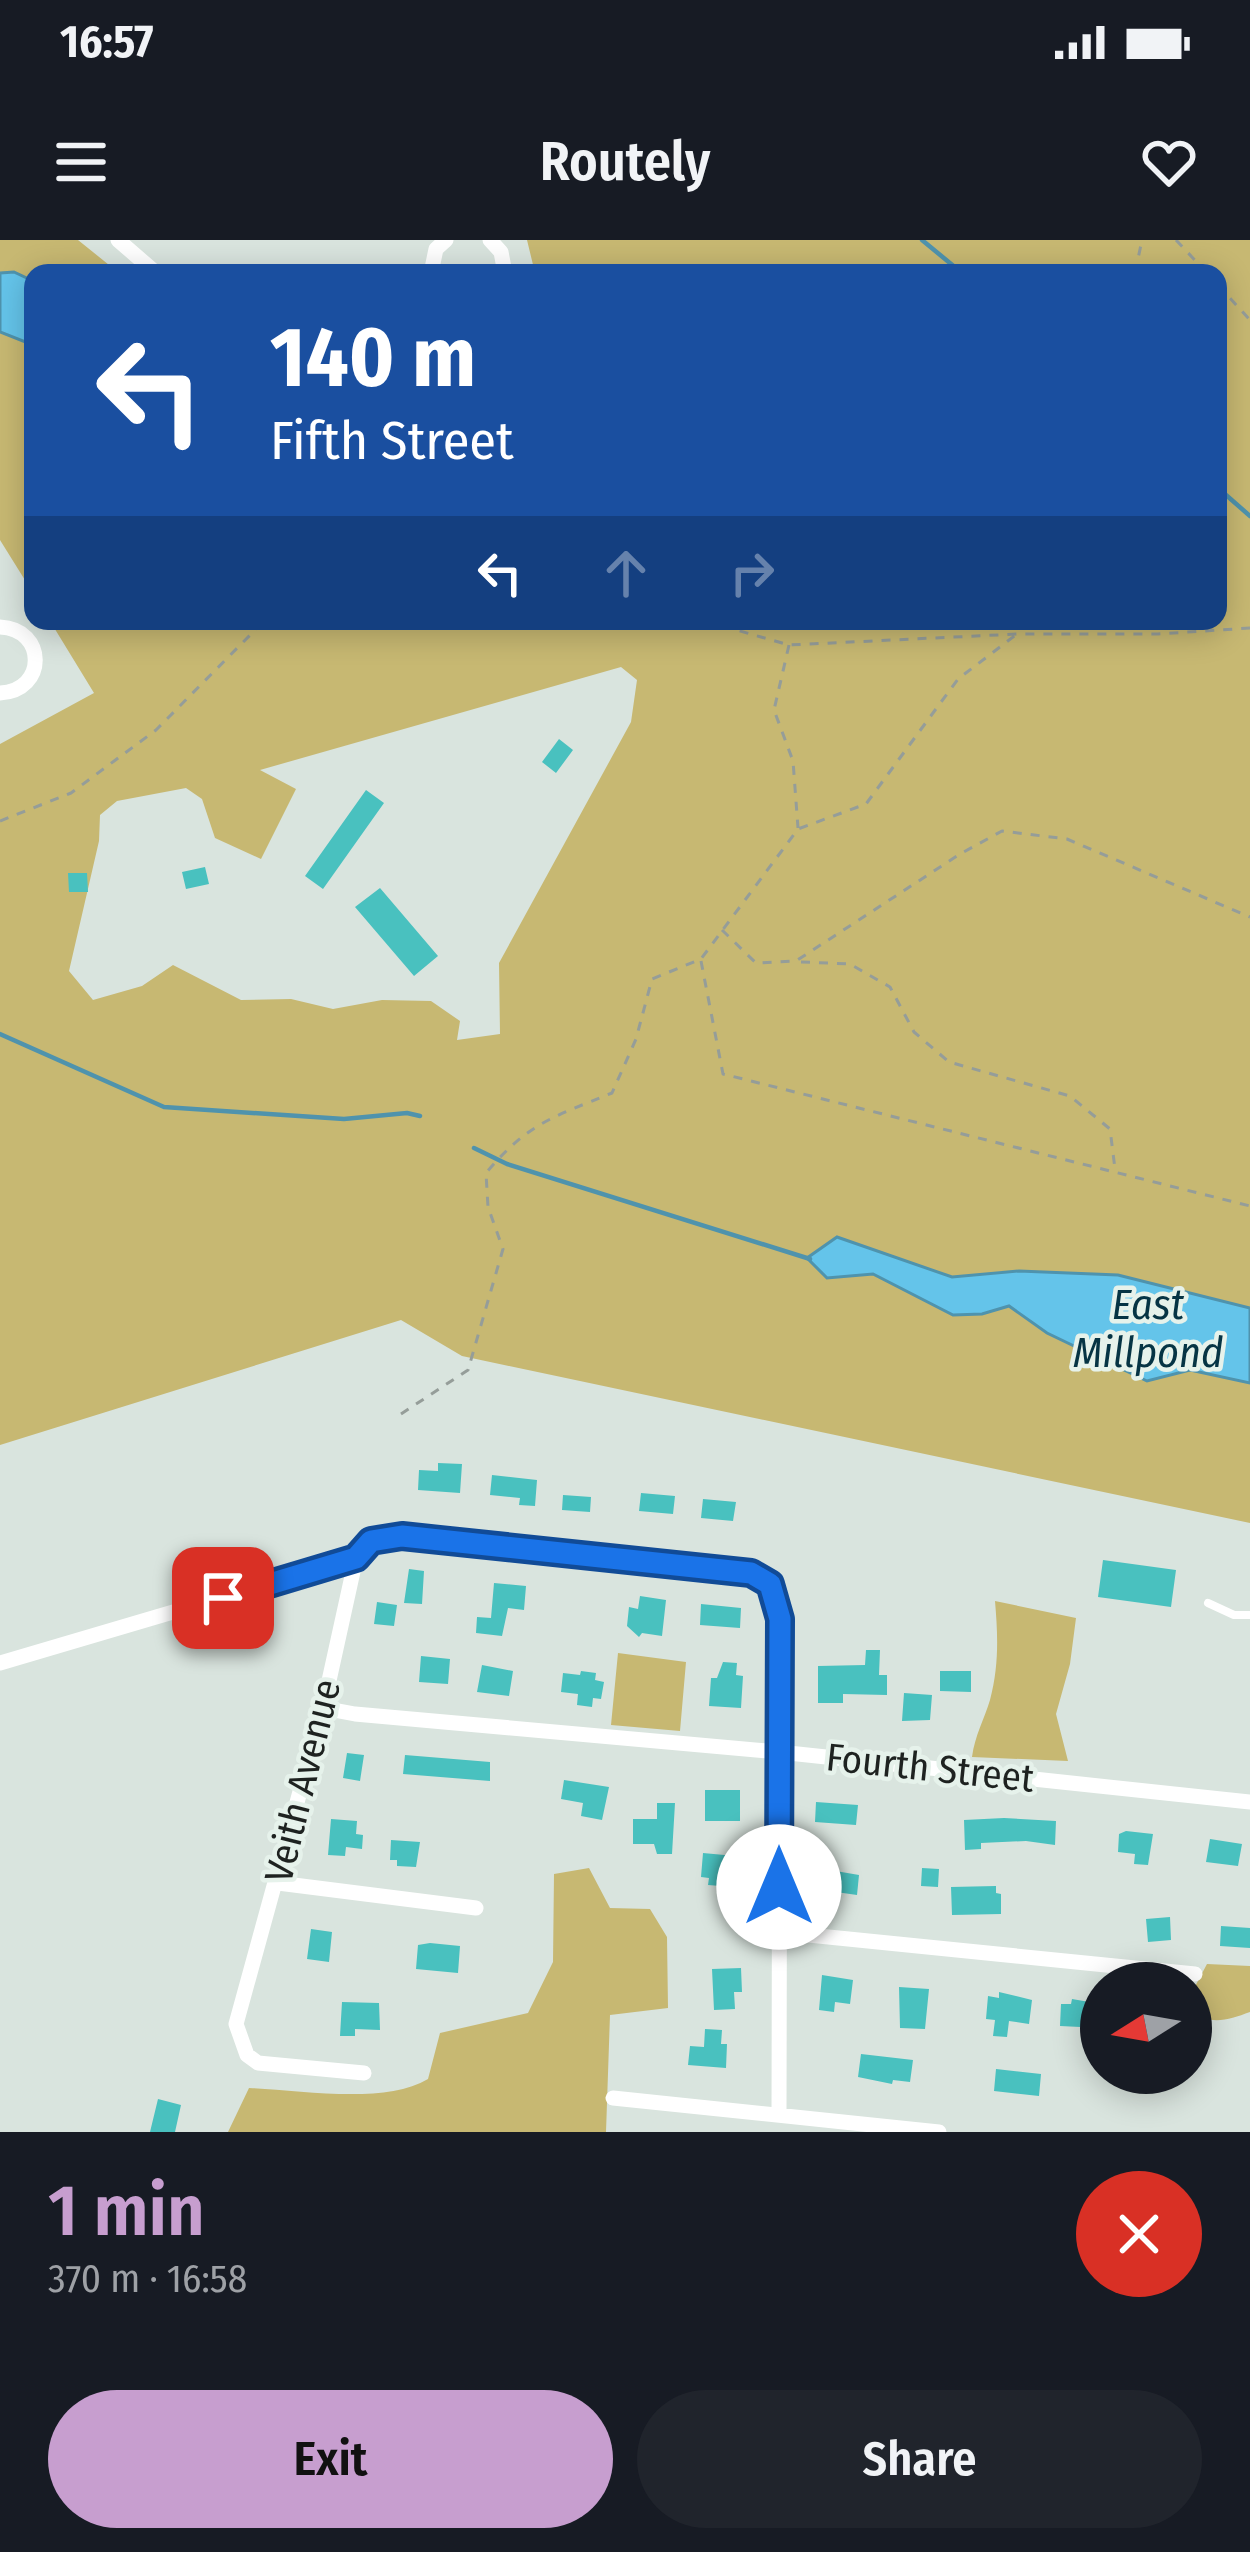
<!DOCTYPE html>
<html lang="en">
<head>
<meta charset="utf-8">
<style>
  :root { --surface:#171b24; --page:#20242c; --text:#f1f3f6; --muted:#9ea1a6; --accent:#c79ecf }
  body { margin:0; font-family:"Fira Sans Condensed",sans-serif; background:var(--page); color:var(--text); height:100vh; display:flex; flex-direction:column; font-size:45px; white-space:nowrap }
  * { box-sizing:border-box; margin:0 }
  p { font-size:39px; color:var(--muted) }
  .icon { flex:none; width:66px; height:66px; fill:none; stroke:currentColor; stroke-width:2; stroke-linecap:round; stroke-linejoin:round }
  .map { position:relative; height:1892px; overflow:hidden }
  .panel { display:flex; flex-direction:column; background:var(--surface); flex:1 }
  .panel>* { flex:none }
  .top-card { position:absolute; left:24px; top:24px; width:1203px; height:366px; border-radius:24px; box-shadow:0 6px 30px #0003; background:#1a4fa0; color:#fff; overflow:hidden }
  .needle { width:78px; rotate:259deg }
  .controls { position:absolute; left:1080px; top:1722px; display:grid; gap:24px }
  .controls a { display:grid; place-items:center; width:132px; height:132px; border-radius:50%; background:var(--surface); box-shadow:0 6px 30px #0003; font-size:60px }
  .pin { position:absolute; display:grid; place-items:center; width:102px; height:102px; color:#fff; margin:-51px; border-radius:24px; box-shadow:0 6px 18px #0006 }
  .me { position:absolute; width:132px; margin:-66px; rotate:0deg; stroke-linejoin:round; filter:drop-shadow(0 0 9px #0008) }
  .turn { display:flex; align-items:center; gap:42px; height:252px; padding:0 48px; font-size:54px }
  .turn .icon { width:156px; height:156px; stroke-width:2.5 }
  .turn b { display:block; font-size:84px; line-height:102px }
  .lanes { display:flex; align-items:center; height:114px; padding:0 48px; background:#0003; justify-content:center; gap:60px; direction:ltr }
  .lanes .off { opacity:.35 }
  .round { display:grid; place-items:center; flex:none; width:126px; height:126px; border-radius:63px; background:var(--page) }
  .overview { display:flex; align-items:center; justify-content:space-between; height:204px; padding:0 48px }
  h1 { font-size:72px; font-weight:600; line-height:90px; color:var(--accent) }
  .primary-button { display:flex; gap:24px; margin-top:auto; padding:24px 48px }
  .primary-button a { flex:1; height:138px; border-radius:72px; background:var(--accent); color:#111; font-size:48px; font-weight:600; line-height:138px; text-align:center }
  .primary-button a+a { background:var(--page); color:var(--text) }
  .status { display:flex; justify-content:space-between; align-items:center; height:84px; padding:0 60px; background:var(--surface); direction:ltr }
  .status svg { height:33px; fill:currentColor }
  header { display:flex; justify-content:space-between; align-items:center; height:156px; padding:0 48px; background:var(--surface); font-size:54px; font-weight:600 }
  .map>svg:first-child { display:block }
</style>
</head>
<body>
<div class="status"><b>16:57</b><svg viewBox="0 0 49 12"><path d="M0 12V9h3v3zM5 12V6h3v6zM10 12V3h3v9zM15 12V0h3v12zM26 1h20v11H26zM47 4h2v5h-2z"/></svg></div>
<header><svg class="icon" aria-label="menu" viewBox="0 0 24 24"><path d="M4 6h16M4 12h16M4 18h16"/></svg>Routely<svg class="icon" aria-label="heart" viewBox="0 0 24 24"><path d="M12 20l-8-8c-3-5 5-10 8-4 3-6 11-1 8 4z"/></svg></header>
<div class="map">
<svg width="1250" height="1892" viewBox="0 0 1250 1892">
  <rect width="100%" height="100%" fill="#d9e4de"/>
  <path fill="#c7b872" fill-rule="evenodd" d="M0,0h78l41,33h-86v8l-19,-9 -14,1z
    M527,0h723v1068l-132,-33 -99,-4 -67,6 -115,-40 -10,41 46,-4 80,41 29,-1 27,-9 38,28 99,48 44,-11 60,13v140l-788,-167 -61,-36 -401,125v-701l94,-51 -44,-72h1168v-348h-683zM621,427l16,13 -6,42 -132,241 1,71 -43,6 3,-19 -29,-20 -49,-1 -49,9 -42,-10 -50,1 -68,-35 -31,21 -49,14 -24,-29 30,-130 1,-26 17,-14 69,-13 16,11 13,39 46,21 35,-70 -36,-19z
    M0,92l33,13v248l-33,-53z
    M995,1361l81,17 -6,46 -14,50 12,47 -96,-4c3,-22 12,-37 18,-57 9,-34 8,-64 5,-99z
    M618,1413l68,9 -6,69 -69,-6z
    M589,1628l21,40 40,1 17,28 1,71 -58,7 -4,117h-378l21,-44c52,2 136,17 179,-9l12,-46 88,-20 25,-51 1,-88z
    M1207,1724l43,2v46c-22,8 -39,14 -59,-1v-17z"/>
  <path fill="#64c4ea" stroke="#4f93ad" stroke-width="3" d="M14,32l19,9v64l-33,-13v-59z
    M837,997l115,40 67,-6 99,4 132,33v75l-60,-13 -43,11 -100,-48 -38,-27 -27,8 -29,1 -80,-41 -46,4 -20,-20z"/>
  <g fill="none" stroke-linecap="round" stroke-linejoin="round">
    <path stroke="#4f93ad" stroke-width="4.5" d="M922,0l40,33
      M1218,248l32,28
      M0,794l164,73 180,12 63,-6 13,3
      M474,908l33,16 303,95"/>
  </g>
  <path fill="#49c1bf" d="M559,499l14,11 -17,23 -14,-11z
    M366,550l18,13 -61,86 -18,-13z
    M205,627l4,17 -23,5 -4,-17z
    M68,633h19l1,19h-19z
    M380,648l58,68 -24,20 -59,-69z
    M438,1223l24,1 -2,29 -42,-3 1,-20 19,1z
    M492,1235l45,5 -2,26 -16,-1 1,-7 -30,-3z
    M641,1253l34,3 -2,18 -34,-3z
    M563,1255l28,2 -1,15 -28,-2z
    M703,1259l33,3 -3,19 -32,-3z
    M1103,1320l73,10 -5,37 -73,-10z
    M409,1329l15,2 -2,33 -18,-1z
    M494,1343l32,3 -2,24 -16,-2 -6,28 -26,-3 1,-16 14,1z
    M640,1356l26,4 -4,36 -20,-3 -3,4 -12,-11 2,-19 9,2z
    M377,1362l20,3 -3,21 -20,-2z
    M701,1364l40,4 -1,20 -40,-3z
    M866,1410h14l-1,25h8v20l-44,-1v9h-25v-37l47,-1z
    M421,1416l29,3 -2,25 -29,-2z
    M723,1422l14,1 -1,12 7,1 -2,32 -32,-2 2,-28h6z
    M482,1425l31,6 -4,25 -32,-4z
    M581,1431l15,2 -1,7 9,2 -3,17 -8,-1 -1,9 -15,-2 1,-11 -17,-2 2,-19 17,2z
    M940,1431h31v21l-31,-1z
    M904,1453l28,2 -2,25 -28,1z
    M347,1513l17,2 -4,26 -17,-3z
    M405,1515l85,7v19l-87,-7z
    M564,1540l45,7 -7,33 -21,-4 2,-13 -22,-4z
    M705,1550h35v31h-35z
    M816,1562l42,3 -2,20 -41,-3z
    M657,1563h18l-3,51h-15l-3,-10h-21v-25h24z
    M1004,1578l52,3 -1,24 -29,-4 -45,2v6l-16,1 -1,-30z
    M331,1579l26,2 -1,13 7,1 -1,14 -16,-2 -1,9 -17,-1z
    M1126,1591l27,3 -5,31 -14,-1 1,-10 -17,-2 1,-18z
    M1210,1599l32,5 -4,22 -32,-4z
    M391,1600l29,2 -4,25 -19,-1v-6h-7z
    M703,1613l32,3 -2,31 -25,-2 1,-7 -8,-1z
    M922,1628l17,1 -1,18 -17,-1z
    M824,1629l35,6 -2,20 -35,-5z
    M996,1646v7l5,1v20l-49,1 -1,-28z
    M1170,1677l1,23 -23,2 -2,-23z
    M1221,1686l29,2v20l-30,-2z
    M311,1689l21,3 -3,30 -22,-3z
    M430,1703l30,3 -2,27 -42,-4 2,-24z
    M741,1728l1,24h-8l1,17 -21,1 -2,-41z
    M822,1735l31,5 -3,24 -15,-2 -1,10 -15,-2z
    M899,1747l30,2 -4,40 -25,-1z
    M999,1752l33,8 -3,24 -20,-3 -2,16 -14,-1 2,-16 -9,-1 2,-23 11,2z
    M1072,1759l29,5v24l-41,-2 1,-22h10z
    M342,1762l37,1 1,27 -25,-1v7h-15z
    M705,1789l17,1 -1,14h6l-1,24 -38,-3 2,-19 14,1z
    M861,1814l52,6 -3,22 -17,-2 -1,4 -34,-7z
    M996,1829l45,5 -2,22 -45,-5z
    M158,1859l23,6 -6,27h-25z"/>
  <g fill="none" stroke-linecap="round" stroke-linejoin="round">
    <path stroke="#959d99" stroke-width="3" stroke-dasharray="9 9" stroke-linecap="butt" d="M1176,0l31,33
      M1135,33l7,-33
      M1218,45l32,35
      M705,381l84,24 228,-11h141l92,-6
      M789,405l-15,65 19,51 5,67
      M0,581l71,-28 85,-63 108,-109
      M722,690l34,33 40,-2 164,-107 42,-23 65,8 183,78
      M701,721l22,113 527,132
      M801,722l49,2 40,23 24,45 35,30 121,34 40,33 5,40
      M401,1174l67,-44 35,-121 -15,-42 -2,-34c42,-50 67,-56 126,-80l24,-54 16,-60 49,-20 97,-130 68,-25 92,-125 59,-45 -3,-13"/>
    <path stroke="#fff" stroke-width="8" d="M1208,1363l26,12h16"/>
    <path stroke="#fff" stroke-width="15" d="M118,0l38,33
      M490,0l11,12 4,21
      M431,33l5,-24 10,-9
      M0,387c47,2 47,64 0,66
      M0,1423l356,-105
      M323,1468l32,6 424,38 471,50
      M278,1643l198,25
      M779,1692l416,42
      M364,1833l-106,-10 -11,-8 -11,-31 87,-316 33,-150 15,-17 31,-5 349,37 19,11 10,35 -1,496
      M613,1858l326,34"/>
  </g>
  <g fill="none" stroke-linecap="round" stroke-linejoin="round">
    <defs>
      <path id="route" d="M223,1358l133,-40 15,-17 31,-5 349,37 19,11 10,35 -1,268"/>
    </defs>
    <use href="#route" stroke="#114b97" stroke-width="30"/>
    <use href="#route" stroke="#1a73e8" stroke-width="21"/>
  </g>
  <g text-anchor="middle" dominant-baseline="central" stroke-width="9" stroke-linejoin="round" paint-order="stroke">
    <g font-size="39" fill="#1e2220" stroke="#e6f2eb">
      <text transform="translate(930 1528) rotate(6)">Fourth Street</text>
      <text transform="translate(303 1541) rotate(-76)">Veith Avenue</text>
    </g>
    <g font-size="42" font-style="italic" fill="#063444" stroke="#e6f2eb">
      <text x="1148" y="1065">East<tspan x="1148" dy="48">Millpond</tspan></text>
    </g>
  </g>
</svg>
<div class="controls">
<a><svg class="needle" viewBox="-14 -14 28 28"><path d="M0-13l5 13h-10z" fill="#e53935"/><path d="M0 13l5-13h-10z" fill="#9ea1a6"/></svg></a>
</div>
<div class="pin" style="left:223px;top:1358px;background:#d93025"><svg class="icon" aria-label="arrive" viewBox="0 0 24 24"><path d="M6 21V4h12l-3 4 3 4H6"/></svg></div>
<svg class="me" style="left:779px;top:1647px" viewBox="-20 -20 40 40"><circle r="19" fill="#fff"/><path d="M0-13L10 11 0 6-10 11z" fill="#1a73e8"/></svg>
<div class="top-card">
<div class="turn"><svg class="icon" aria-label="left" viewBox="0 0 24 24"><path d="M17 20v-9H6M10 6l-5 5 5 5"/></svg><div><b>140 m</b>Fifth Street</div></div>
<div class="lanes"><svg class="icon" aria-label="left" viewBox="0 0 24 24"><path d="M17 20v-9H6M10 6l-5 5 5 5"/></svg><svg class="icon off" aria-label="ahead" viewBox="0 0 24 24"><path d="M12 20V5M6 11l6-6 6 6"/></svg><svg class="icon off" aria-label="right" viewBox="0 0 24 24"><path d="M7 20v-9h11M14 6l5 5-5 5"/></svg></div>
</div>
</div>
<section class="panel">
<div class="overview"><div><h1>1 min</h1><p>370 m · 16:58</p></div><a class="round" style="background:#d93025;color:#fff"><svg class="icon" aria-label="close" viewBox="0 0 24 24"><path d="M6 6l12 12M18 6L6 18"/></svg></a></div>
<div class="primary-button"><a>Exit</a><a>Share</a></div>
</section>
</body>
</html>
